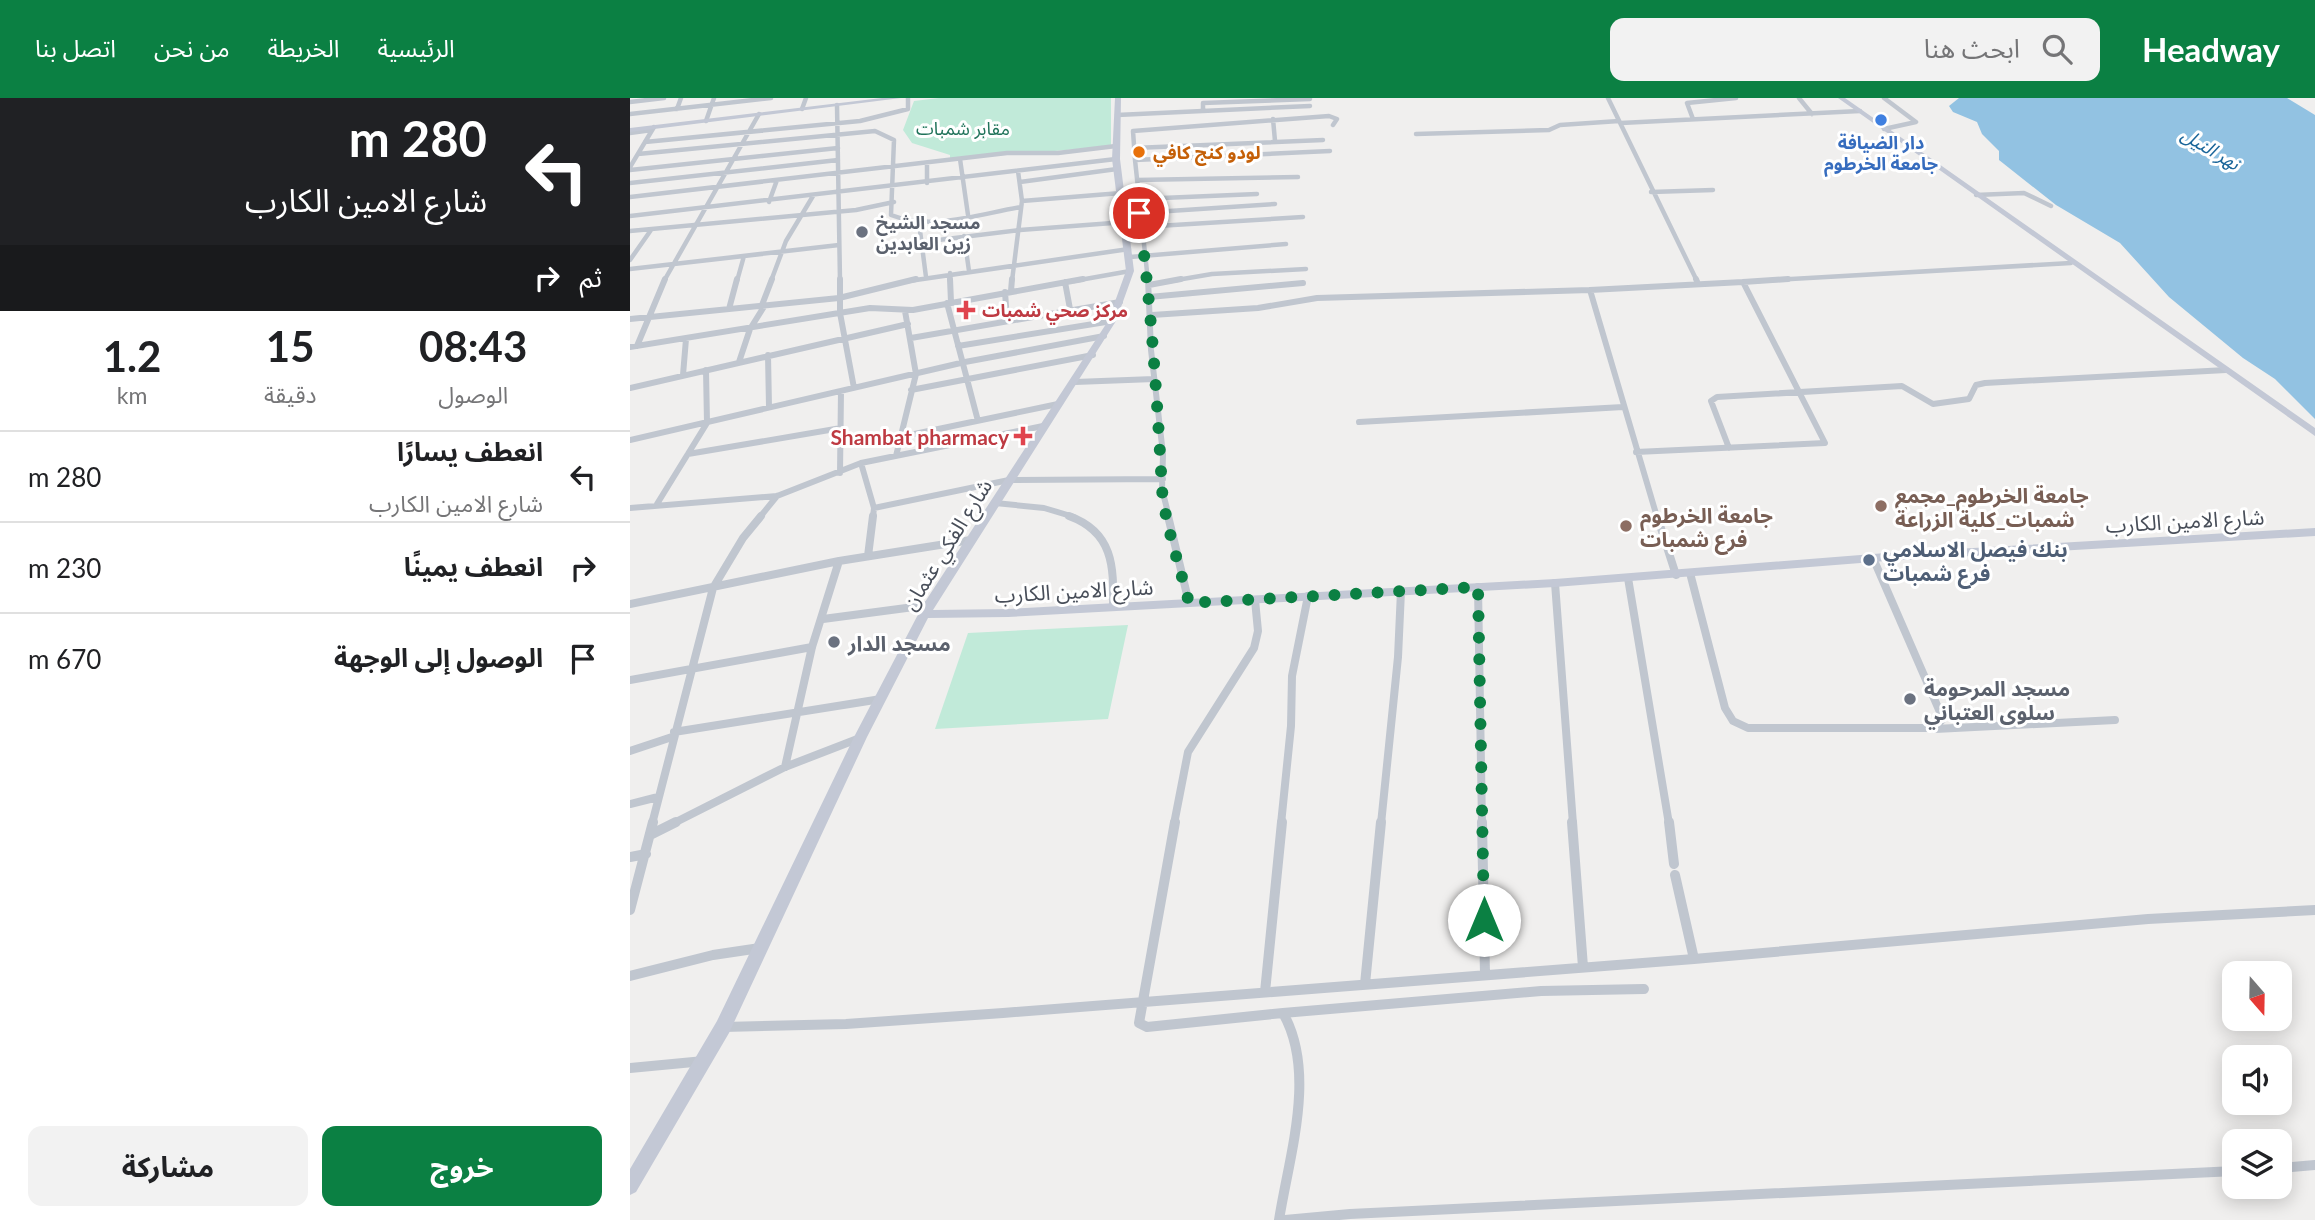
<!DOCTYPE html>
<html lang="ar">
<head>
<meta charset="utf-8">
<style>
  :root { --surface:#fff; --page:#f2f2f2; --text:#202124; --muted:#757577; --line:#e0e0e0; --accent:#0b8043 }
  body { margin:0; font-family:Lato,"Noto Sans Arabic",sans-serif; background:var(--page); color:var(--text); direction:rtl; height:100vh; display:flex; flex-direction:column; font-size:26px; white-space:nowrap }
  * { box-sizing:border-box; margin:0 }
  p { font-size:23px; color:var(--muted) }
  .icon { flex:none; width:38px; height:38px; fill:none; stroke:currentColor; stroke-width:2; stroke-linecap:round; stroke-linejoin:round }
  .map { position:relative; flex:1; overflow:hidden; direction:ltr }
  .side { display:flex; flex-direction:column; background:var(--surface); width:630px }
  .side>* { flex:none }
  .guide { background:#202124; color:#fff; overflow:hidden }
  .needle { width:46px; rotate:160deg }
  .controls { position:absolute; left:1592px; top:863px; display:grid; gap:14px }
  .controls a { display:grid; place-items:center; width:70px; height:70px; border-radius:14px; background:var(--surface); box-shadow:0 4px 18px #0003; font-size:35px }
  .pin { position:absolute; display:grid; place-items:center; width:60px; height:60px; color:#fff; margin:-30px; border:4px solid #fff; border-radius:50%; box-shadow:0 2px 7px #0007 }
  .me { position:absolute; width:77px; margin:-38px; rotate:0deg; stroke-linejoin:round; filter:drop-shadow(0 0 5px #0008) }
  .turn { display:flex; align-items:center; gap:24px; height:147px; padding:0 28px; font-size:32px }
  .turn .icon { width:91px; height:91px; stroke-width:2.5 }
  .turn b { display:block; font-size:49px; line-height:60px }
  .then { display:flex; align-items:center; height:66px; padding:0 28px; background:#0003; gap:14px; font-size:26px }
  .eta { display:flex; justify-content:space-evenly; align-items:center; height:119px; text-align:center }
  .eta b { font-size:42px; font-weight:700; line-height:49px }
  .cta { display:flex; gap:14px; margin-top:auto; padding:14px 28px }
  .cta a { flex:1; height:80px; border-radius:14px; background:var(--accent); color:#fff; font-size:28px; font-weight:700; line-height:80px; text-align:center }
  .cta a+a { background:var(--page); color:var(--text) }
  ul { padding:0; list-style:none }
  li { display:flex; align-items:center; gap:21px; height:91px; padding:0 28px; border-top:2px solid var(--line) }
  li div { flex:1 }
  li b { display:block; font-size:26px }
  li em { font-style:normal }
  header { display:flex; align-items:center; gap:42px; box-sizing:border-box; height:98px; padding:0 35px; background:var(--accent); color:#fff }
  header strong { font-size:33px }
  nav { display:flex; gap:38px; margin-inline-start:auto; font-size:24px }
  .search { width:490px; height:63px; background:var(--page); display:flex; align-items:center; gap:18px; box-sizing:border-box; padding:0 24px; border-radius:14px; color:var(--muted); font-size:26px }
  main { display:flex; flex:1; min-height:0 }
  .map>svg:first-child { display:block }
</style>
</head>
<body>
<header>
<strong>Headway</strong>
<div class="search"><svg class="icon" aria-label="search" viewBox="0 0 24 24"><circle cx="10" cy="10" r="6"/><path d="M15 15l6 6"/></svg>ابحث هنا</div>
<nav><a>الرئيسية</a><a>الخريطة</a><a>من نحن</a><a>اتصل بنا</a></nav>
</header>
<main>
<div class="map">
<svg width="1685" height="1122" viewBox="0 0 1685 1122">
  <rect width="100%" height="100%" fill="#f0efee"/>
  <path fill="#c1ead9" d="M309,0h172v47c-54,8 -107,8 -161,14v-4l-38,-12 -9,-13 11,-29z
    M498,527l-20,94 -173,10 33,-96z"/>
  <path fill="#92c2e2" d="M1329,0h328l28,17v304l-40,-40 -32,-21 -74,-61 -49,-54 -64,-38 -57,-45v-9l-17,-17 -5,-12 -24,-10 -4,-6z"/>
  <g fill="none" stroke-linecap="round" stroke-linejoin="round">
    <path stroke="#c0c6cf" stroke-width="4.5" d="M978,0l89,183
      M1169,0l13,16
      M1254,0l32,24 -32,7
      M0,4l34,-4
      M207,7l3,176
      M47,11l4,-11
      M172,11l4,-11
      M573,12v-7l107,-4
      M0,16l141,-16
      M487,17l193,-9
      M643,21l2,22
      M1063,21l-6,-16 49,-5
      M76,23l8,-23
      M991,25l239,-12
      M0,35l22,-3
      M786,36l133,-4 11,-5 59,-4
      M15,44l215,-21 48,-12v-11
      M504,50l189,-8
      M700,53l-195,9 -2,-29 196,-15 8,3 -4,6
      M8,56l237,-23 19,9 -3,75c41,16 88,-1 130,-8
      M330,61l8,56
      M505,62l13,121
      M297,65v20
      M0,69l24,-40
      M0,72l208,-22
      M507,82l161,-3
      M390,84l97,-13
      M0,85l208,-23
      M1021,94l62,-2
      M1346,97l48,-2 27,13
      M0,99l377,-44h51l58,-7
      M508,101l119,-5
      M392,103l99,-8
      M139,104l8,-22
      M509,115l136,-9
      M0,118l486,-57
      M289,125l7,54
      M511,129l162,-10
      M0,133l226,-21 38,-8
      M334,138l5,35
      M251,149l139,-17 106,-8
      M500,159l156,-13
      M0,162l21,-30
      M0,171l209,-24
      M320,175v8
      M34,183l95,-167
      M107,183l7,-25
      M141,183l15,-40 27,-45
      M279,183l220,-32
      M382,183l10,-80 -4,-30
      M444,183l56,-10
      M541,183l41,-7 94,-5
      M1128,183l313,-18"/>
    <path stroke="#c0c6cf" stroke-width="6" d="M210,181v34l14,75
      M320,181l1,23
      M518,181l3,71 12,104 -1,35 7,28
      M1066,181l2,5
      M435,184l5,27
      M519,187l32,-6
      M381,193l1,-12
      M375,194l2,28
      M519,199l154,-14
      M317,205l31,118
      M132,207l10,-26
      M99,211l8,-30
      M522,217l106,-7 59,-10 273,-8
      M0,221l209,-21 77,-19
      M281,240l209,-36
      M7,248l28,-67
      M328,248l154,-25
      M0,249l240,-39 43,2 170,-31
      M138,257l1,52
      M109,264l11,-33 15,-24
      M53,277l3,-36
      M445,284l79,-3
      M0,290l278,-64
      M281,292l182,-35
      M729,324l264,-15
      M270,339l158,-33
      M0,342l335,-78 139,-26
      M1099,350l-18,-47 6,-4 185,-11 31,18 36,-5 7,-14 9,-2 241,-13
      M1006,354l189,-9 -82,-161 45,-3
      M58,356l153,-26
      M266,358l20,-82 -11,-63
      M231,365l13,45 -1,9
      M210,375l1,-82
      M365,405l49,5 30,9
      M27,406l50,-81 -1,-53
      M0,410l147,-12 84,-33 182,-37
      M244,410l135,-28 154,-1
      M130,419l17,-21
      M1027,419l-67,-227 153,-8"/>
    <path stroke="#c0c6cf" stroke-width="8" d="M439,418c44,16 45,50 44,91
      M538,418l21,87
      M1027,418l19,59
      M238,458l5,-40
      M1060,475l35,135 8,13 15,7h185l10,-9 -70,-161
      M998,480l41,246
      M925,485l18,241
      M848,489l4,237
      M0,506l209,-43 132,-21
      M193,521l106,-14
      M0,582l182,-33
      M1305,631l180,-9
      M44,634l207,-33
      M0,653l42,-14
      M155,669l27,-120 27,-86
      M0,706l28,-7
      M22,726l61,-236 30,-50 18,-22
      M42,726l113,-57 75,-29
      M544,726l14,-72 66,-104 4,-17 -3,-31
      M651,726l10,-98 1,-50 16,-80
      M751,726l17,-167 3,-66"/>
    <path stroke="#c0c6cf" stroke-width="10" d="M545,724l-36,201 8,4 136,-14c34,60 6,143 -4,207
      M852,724l3,153
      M942,724l11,145
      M1039,724l5,42
      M20,737l26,-13
      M0,759l16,-3
      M1045,777l19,84
      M0,812l23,-88
      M0,878l83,-21 47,-7
      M735,886l16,-162
      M635,894l17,-170
      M653,915l258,-22 103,-2
      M93,929l123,-3 157,-11 691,-54 454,-40 167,-9
      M0,970l74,-7
      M1650,1070l35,-3
      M655,1122l65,-6 885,-43"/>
    <path fill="#c3c8d5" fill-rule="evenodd" d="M252,0h19l-271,34v-4z
      M485,0h6l-1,61 14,112 -18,50 -183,289 75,-1 547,-30 331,-26 429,-25v8l-429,25 -331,26 -547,30 -80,1 -61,119 -138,296 -93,159 -6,3v-26l87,-148 137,-284 69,-132 185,-284 18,-50 -14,-112z
      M1208,0h7l470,330v8z"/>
  </g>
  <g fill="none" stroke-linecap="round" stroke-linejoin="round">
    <path stroke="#0b8043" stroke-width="12" stroke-dasharray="0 21.6" d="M509,115c12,92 18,184 23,276 2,31 19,82 27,114l289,-16 6,333"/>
  </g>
  <circle fill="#3f7fe0" stroke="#fff" stroke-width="2.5" cx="1251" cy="22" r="7"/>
  <circle fill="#e8710a" stroke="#fff" stroke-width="2.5" cx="509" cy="54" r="7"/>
  <g fill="#6b7280" stroke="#fff" stroke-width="2.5">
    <circle cx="232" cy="134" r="7"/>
    <circle cx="204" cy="544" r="7"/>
    <circle cx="1280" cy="601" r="7"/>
  </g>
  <g fill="#e0444e" stroke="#fff" stroke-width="2.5">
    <path d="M332.5 201.5h7v7h7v7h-7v7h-7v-7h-7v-7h7z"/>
    <path d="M389.5 327.5h7v7h7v7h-7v7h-7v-7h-7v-7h7z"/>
  </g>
  <g fill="#8d6e63" stroke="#fff" stroke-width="2.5">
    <circle cx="1251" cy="408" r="7"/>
    <circle cx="996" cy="428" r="7"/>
  </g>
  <circle fill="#5c6f8a" stroke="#fff" stroke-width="2.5" cx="1239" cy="462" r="7"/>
  <g text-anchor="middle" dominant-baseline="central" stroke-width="6" stroke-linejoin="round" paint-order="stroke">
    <g font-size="18" fill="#20735a" stroke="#fff">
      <text x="333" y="30">مقابر شمبات</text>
    </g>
    <g font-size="18" font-weight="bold" fill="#366cbe" stroke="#fff">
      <text x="1251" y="44">دار الضيافة<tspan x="1251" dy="21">جامعة الخرطوم</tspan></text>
    </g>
    <g font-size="18" font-weight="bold" fill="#c56008" stroke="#fff" text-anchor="start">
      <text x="523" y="54">لودو كنج كافي</text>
    </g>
    <g font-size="18" font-weight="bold" fill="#5b616d" stroke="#fff" text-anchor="start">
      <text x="246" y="124">مسجد الشيخ<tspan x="246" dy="21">زين العابدين</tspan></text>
    </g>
    <g font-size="18" font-weight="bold" fill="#be3a42" stroke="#fff" text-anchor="start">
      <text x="352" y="212">مركز صحي شمبات</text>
    </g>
    <g font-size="19" font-style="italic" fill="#1b669a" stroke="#fff">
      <text transform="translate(1581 50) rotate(31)">نهر النيل</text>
    </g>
    <g font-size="21" font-weight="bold" fill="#be3a42" stroke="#fff" text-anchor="end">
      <text x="379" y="338">Shambat pharmacy</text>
    </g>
    <g font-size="21" font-weight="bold" fill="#785e54" stroke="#fff" text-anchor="start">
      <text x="1265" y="396">جامعة الخرطوم_مجمع<tspan x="1265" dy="24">شمبات_كلية الزراعة</tspan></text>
      <text x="1010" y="416">جامعة الخرطوم<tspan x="1010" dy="24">فرع شمبات</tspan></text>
    </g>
    <g font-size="21" fill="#484e59" stroke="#fff">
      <text transform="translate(1555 422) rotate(-3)">شارع الامين الكارب</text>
      <text transform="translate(316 446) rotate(-58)">شارع الفكي عثمان</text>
      <text transform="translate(444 492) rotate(-3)">شارع الامين الكارب</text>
    </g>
    <g font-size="21" font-weight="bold" fill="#4e5e75" stroke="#fff" text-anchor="start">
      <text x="1253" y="450">بنك فيصل الاسلامي<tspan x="1253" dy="24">فرع شمبات</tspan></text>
    </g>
    <g font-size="21" font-weight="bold" fill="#5b616d" stroke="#fff" text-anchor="start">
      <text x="218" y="544">مسجد الدار</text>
      <text x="1294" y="589">مسجد المرحومة<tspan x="1294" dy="24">سلوى العتباني</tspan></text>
    </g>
  </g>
</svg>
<div class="controls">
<a><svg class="needle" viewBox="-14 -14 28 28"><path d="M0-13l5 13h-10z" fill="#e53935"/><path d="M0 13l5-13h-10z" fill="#757577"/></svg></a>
<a><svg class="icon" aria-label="sound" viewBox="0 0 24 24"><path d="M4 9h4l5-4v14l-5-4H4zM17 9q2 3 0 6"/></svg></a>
<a><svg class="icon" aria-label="layers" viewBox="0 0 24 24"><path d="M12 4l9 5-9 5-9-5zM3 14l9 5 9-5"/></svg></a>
</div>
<div class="pin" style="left:509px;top:115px;background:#d93025"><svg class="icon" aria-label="arrive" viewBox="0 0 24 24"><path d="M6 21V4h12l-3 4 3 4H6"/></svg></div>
<svg class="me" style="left:854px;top:822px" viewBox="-20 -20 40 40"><circle r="19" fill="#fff"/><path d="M0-13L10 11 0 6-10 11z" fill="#0b8043"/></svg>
</div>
<section class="side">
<div class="guide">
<div class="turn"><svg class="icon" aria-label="left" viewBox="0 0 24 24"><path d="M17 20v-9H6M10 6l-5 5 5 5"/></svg><div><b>280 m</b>شارع الامين الكارب</div></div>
<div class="then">ثم<svg class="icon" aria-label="right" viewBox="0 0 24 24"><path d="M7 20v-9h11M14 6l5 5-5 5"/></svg></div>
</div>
<div class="eta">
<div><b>08:43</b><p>الوصول</p></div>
<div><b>15</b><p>دقيقة</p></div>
<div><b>1.2</b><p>km</p></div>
</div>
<ul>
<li><svg class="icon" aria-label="left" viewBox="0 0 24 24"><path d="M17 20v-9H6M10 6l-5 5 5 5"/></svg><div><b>انعطف يسارًا</b><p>شارع الامين الكارب</p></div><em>280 m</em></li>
<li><svg class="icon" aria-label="right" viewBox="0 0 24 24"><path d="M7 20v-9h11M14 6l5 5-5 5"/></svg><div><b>انعطف يمينًا</b></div><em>230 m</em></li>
<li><svg class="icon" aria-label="arrive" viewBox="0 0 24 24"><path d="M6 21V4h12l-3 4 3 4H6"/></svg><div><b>الوصول إلى الوجهة</b></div><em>670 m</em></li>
</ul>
<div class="cta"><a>خروج</a><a>مشاركة</a></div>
</section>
</main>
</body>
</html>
